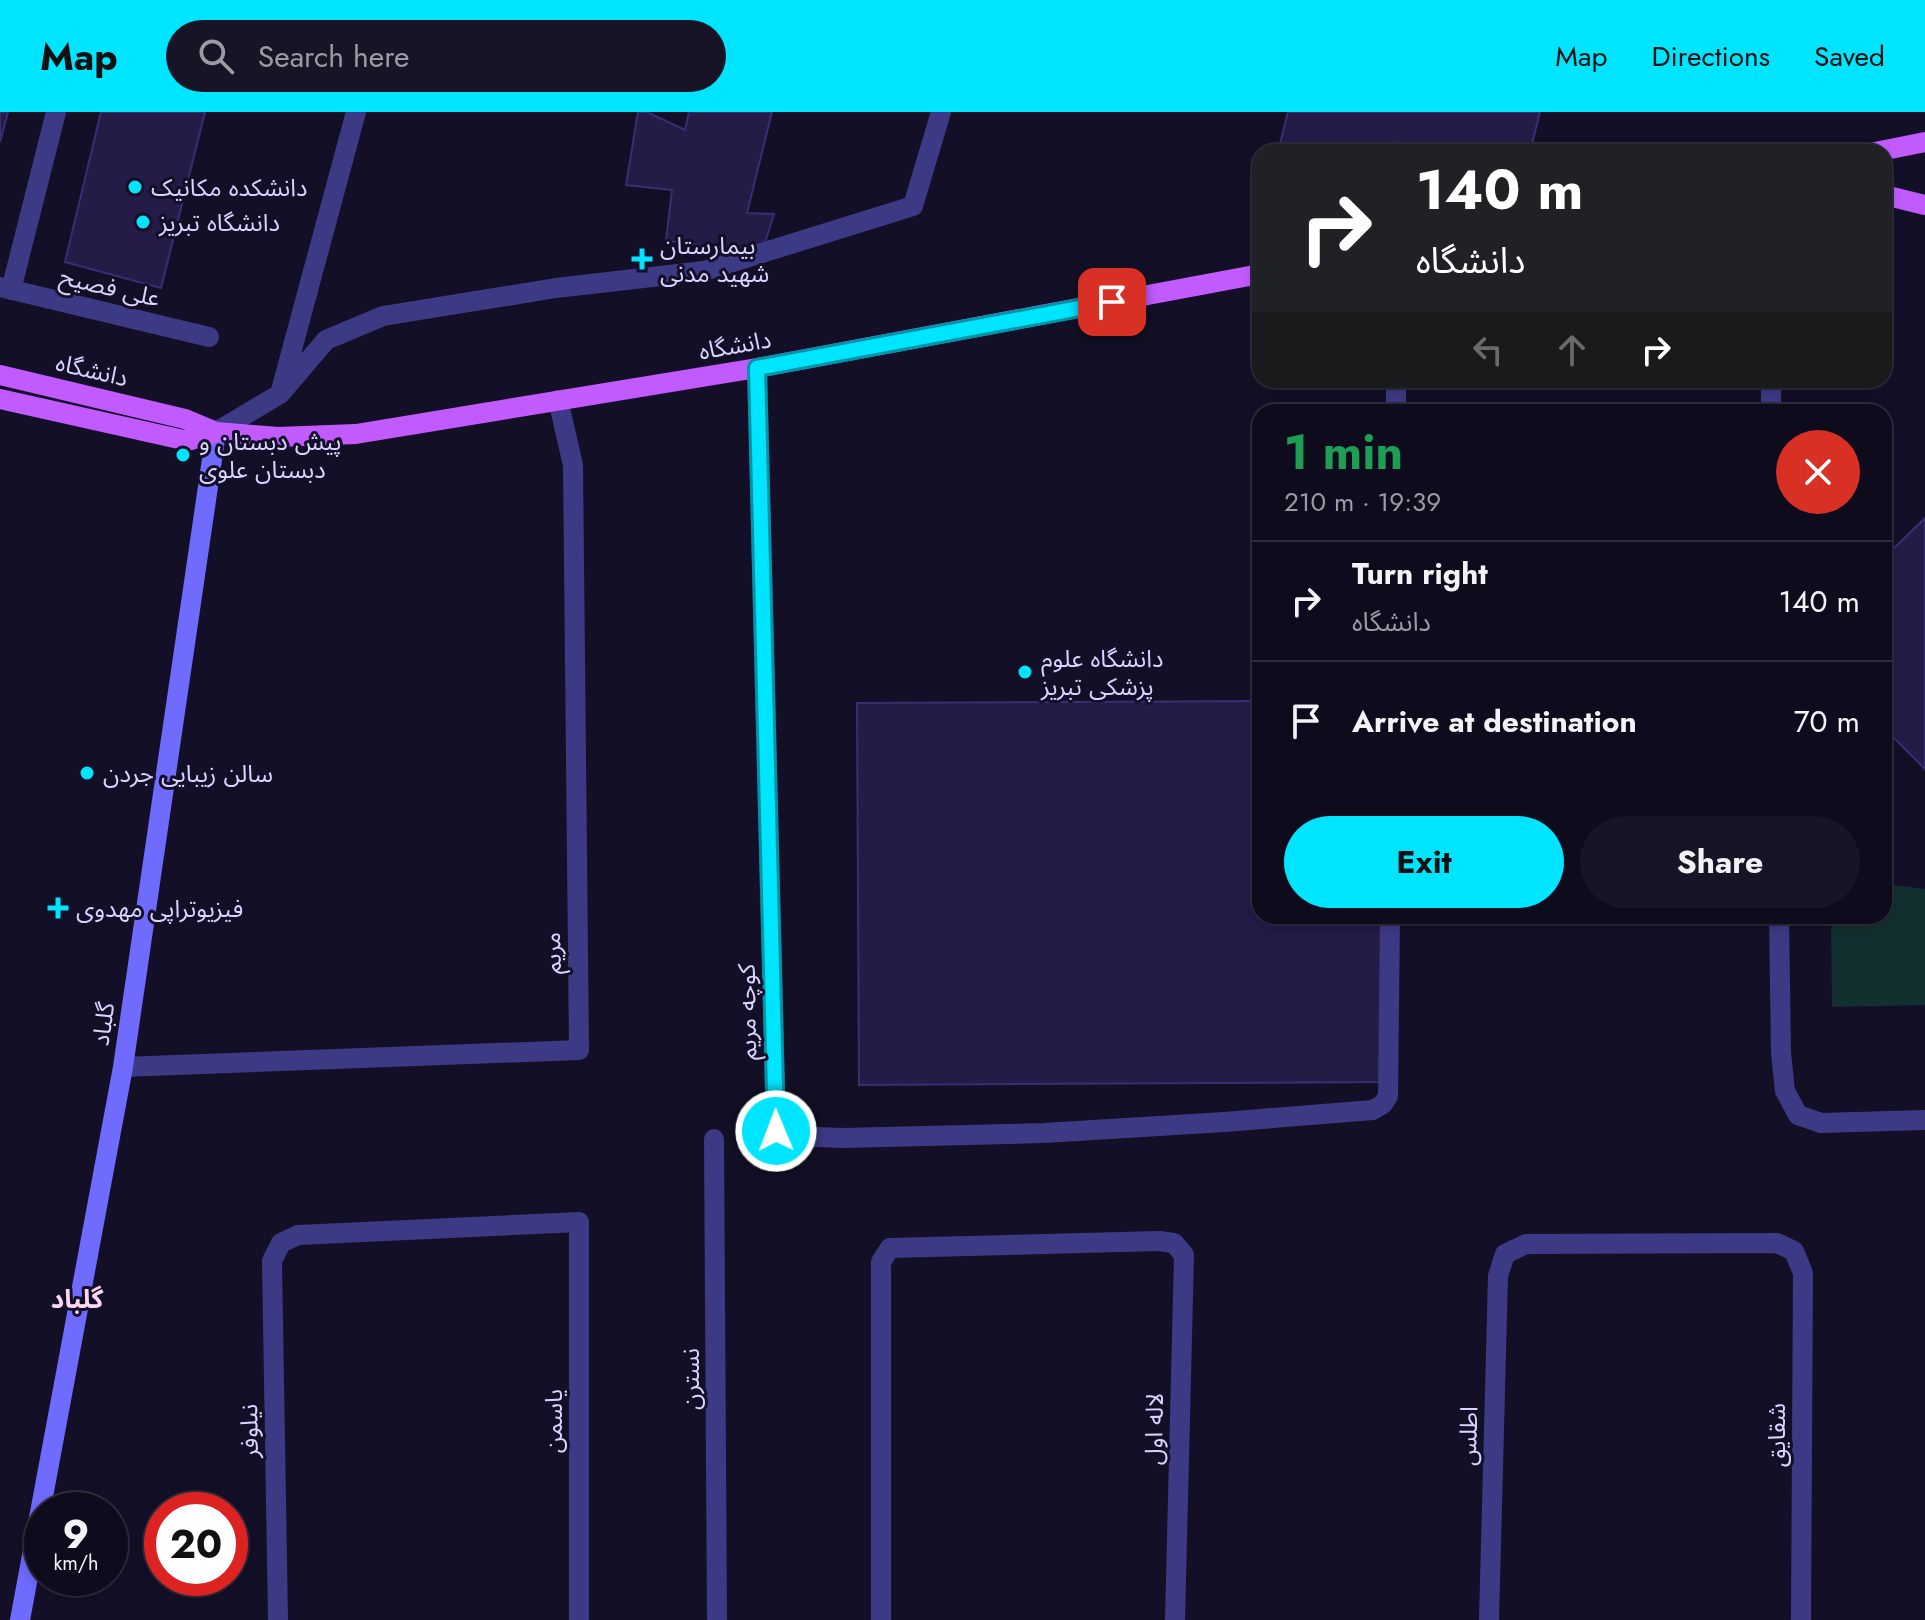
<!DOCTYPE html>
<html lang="en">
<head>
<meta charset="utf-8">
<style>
  :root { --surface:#0e0b1c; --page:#171425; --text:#f1f3f6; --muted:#9b9ba3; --line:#2e2b3b; --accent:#00e5ff }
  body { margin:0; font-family:Jost,"Noto Sans Arabic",sans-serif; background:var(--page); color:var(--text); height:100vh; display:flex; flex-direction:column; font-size:30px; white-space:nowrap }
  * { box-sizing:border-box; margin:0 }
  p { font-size:26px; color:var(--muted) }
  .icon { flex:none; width:44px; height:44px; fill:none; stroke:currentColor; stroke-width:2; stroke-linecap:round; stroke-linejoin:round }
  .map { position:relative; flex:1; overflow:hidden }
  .side { position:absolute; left:1252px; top:292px; width:640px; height:520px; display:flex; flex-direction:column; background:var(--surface); border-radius:24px; box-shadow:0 4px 12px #0003,0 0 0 2px var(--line) }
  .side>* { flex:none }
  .hud { position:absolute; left:1252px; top:32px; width:640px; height:244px; border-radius:24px; box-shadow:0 4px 12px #0003,0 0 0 2px var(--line); background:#202124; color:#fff; overflow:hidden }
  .speed { position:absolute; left:24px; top:1380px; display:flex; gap:16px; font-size:40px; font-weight:700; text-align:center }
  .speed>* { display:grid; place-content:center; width:104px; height:104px; border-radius:50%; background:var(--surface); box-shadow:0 4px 12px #0003,0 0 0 2px var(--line); line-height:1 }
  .speed small { font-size:20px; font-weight:400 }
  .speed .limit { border:12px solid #d22; background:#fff; color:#111 }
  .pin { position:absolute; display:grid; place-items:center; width:68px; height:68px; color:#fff; margin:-34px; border-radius:16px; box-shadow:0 4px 12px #0006 }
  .me { position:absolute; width:88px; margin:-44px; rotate:359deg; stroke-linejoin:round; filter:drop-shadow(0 0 6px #0008) }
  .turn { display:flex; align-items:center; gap:28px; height:168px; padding:0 32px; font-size:36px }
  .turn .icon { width:104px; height:104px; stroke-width:2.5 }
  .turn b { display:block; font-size:56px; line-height:68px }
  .lanes { display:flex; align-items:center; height:76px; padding:0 32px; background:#0003; justify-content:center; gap:40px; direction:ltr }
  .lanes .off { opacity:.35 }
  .round { display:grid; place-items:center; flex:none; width:84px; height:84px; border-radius:42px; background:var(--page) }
  .head { display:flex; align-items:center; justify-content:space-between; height:136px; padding:0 32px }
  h1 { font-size:48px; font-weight:700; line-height:60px; color:#1e9e55 }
  .primary-button { display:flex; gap:16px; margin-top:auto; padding:16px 32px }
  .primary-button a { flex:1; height:92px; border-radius:48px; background:var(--accent); color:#111; font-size:32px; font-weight:700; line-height:92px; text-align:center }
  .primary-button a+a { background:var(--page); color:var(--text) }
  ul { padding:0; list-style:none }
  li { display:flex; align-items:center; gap:24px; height:120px; padding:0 32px; border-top:2px solid var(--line) }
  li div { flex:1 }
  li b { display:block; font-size:30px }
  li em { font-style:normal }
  header { display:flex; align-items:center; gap:48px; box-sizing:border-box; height:112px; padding:0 40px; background:var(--accent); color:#111 }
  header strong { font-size:38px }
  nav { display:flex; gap:44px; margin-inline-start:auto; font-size:28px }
  .search { width:560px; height:72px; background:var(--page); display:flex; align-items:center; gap:20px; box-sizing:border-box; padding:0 28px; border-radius:44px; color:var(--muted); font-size:30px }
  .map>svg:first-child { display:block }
</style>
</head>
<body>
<header>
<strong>Map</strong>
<div class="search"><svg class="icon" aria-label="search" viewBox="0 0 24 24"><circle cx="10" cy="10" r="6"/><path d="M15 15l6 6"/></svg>Search here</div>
<nav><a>Map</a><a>Directions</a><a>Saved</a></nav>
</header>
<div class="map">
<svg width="1925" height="1508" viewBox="0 0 1925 1508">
  <rect width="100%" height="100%" fill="#130f26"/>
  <path fill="#12302f" d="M1884,772l41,5v116l-93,2 -1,-91h53z"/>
  <path fill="#241b47" stroke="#3b2d73" stroke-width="2" d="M0,0h8l-8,30z
    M101,0h104l-44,176 -96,-26z
    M638,0h9l38,18 4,-18h83l-25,101 27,1 -12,38 -96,-11 6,-51 -46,-5z
    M1288,0h252l-10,40h-65l-70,-10 -3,10h-114z
    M1925,406v251l-41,-41v-170z
    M1260,589v215h123l1,166 -525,3 -2,-382z"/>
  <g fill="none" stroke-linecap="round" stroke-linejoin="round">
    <path stroke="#3d3a85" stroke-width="20" d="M0,175l209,50
      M11,178l45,-178
      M757,256l19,763 13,5 54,2 201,-5 180,-11 149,-12 10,-6 5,-8 2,-180
      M280,282l46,-54 57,-24 173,-28 148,-17 209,-65 28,-94
      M1396,300v-23l4,-9
      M216,320l64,-38 76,-282"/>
    <path stroke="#3d3a85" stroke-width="20" d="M1771,268v32
      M1779,804l2,137 4,38 13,24 23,8 104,-3
      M123,955l456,-17 -6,-585 -15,-65
      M714,1027l3,481
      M278,1508l-6,-359 9,-18 17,-8 281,-13v398
      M881,1508v-358l9,-14 269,-7 15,2 10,12 -9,365
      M1489,1508l9,-344 7,-22 21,-10 251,-1 17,8 9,22 -2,347"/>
    <path stroke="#6f6bff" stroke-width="20" d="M20,1508l103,-553 93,-635"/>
    <path stroke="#c25bff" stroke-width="20" d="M1875,40l50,-10
      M1884,83l41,10
      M0,263l185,44 31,13 62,5 78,-3 401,-66 503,-94
      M0,287l188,42 28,-9"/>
  </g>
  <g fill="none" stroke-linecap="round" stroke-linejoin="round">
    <defs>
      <path id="route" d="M776,1019l-19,-763 355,-66"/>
    </defs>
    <use href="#route" stroke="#0095a6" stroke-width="20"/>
    <use href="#route" stroke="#00e5ff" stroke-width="14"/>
  </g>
  <g fill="#00e5ff" stroke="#130f26" stroke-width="3">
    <circle cx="135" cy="75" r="8"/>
    <circle cx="143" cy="110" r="8"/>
    <path d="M638 135h8v8h8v8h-8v8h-8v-8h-8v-8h8z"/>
    <circle cx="183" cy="343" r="8"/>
    <circle cx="1025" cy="560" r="8"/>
    <circle cx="87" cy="661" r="8"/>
    <path d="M54 784h8v8h8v8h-8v8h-8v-8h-8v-8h8z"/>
  </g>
  <g text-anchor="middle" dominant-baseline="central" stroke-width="6" stroke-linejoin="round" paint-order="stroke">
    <g font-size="24" fill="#d9d4ff" stroke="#130f26" text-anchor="start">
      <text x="151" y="75">دانشکده مکانیک</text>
      <text x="159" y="110">دانشگاه تبریز</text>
      <text x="660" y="133">بیمارستان<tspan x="660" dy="28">شهید مدنی</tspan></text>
      <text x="199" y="329">پیش دبستان و<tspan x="199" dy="28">دبستان علوی</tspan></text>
      <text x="1041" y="546">دانشگاه علوم<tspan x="1041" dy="28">پزشکی تبریز</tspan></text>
      <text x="103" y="661">سالن زیبایی جردن</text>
      <text x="76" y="796">فیزیوتراپی مهدوی</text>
    </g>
    <g font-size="24" fill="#d9d4ff" stroke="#130f26">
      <text transform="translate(110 175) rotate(13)">علی فصیح</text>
      <text transform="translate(735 233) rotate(-10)">دانشگاه</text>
      <text transform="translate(92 258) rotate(13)">دانشگاه</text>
      <text transform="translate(552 841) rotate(-91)">مریم</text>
      <text transform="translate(747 900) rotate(-91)">کوچه مریم</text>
      <text transform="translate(103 912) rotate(-82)">گلباد</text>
      <text transform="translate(690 1267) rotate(-90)">نسترن</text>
      <text transform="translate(553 1309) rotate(-90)">یاسمن</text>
      <text transform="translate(1154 1317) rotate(-89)">لاله اول</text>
      <text transform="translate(249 1319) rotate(-91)">نیلوفر</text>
      <text transform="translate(1776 1323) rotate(-90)">شقایق</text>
      <text transform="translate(1468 1324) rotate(-88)">اطلس</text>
    </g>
    <g font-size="26" font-weight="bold" fill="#ffd6f0" stroke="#130f26">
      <text x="77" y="1187">گلباد</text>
    </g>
  </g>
</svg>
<div class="speed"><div>9<small>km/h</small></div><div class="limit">20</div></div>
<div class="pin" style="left:1112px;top:190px;background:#d93025"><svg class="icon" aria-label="arrive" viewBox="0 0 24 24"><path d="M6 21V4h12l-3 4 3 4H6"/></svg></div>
<svg class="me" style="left:776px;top:1019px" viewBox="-20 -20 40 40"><circle r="17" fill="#00e5ff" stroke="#fff" stroke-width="3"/><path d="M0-11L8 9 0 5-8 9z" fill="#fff"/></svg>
<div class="hud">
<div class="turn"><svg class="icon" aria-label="right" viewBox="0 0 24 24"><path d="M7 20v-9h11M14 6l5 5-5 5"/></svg><div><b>140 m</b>دانشگاه</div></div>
<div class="lanes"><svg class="icon off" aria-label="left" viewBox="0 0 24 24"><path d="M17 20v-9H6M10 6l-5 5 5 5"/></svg><svg class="icon off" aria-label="ahead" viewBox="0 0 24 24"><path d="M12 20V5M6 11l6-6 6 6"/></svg><svg class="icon" aria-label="right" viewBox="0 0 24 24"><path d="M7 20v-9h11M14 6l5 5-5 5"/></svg></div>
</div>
<section class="side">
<div class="head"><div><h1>1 min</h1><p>210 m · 19:39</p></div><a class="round" style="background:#d93025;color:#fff"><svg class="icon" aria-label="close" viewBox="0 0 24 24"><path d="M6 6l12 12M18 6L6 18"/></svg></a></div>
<ul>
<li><svg class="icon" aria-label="right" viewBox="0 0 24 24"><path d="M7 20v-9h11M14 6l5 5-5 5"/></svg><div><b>Turn right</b><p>دانشگاه</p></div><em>140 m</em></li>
<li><svg class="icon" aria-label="arrive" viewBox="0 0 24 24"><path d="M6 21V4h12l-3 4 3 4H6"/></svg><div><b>Arrive at destination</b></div><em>70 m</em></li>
</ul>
<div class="primary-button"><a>Exit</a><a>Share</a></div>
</section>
</div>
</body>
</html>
